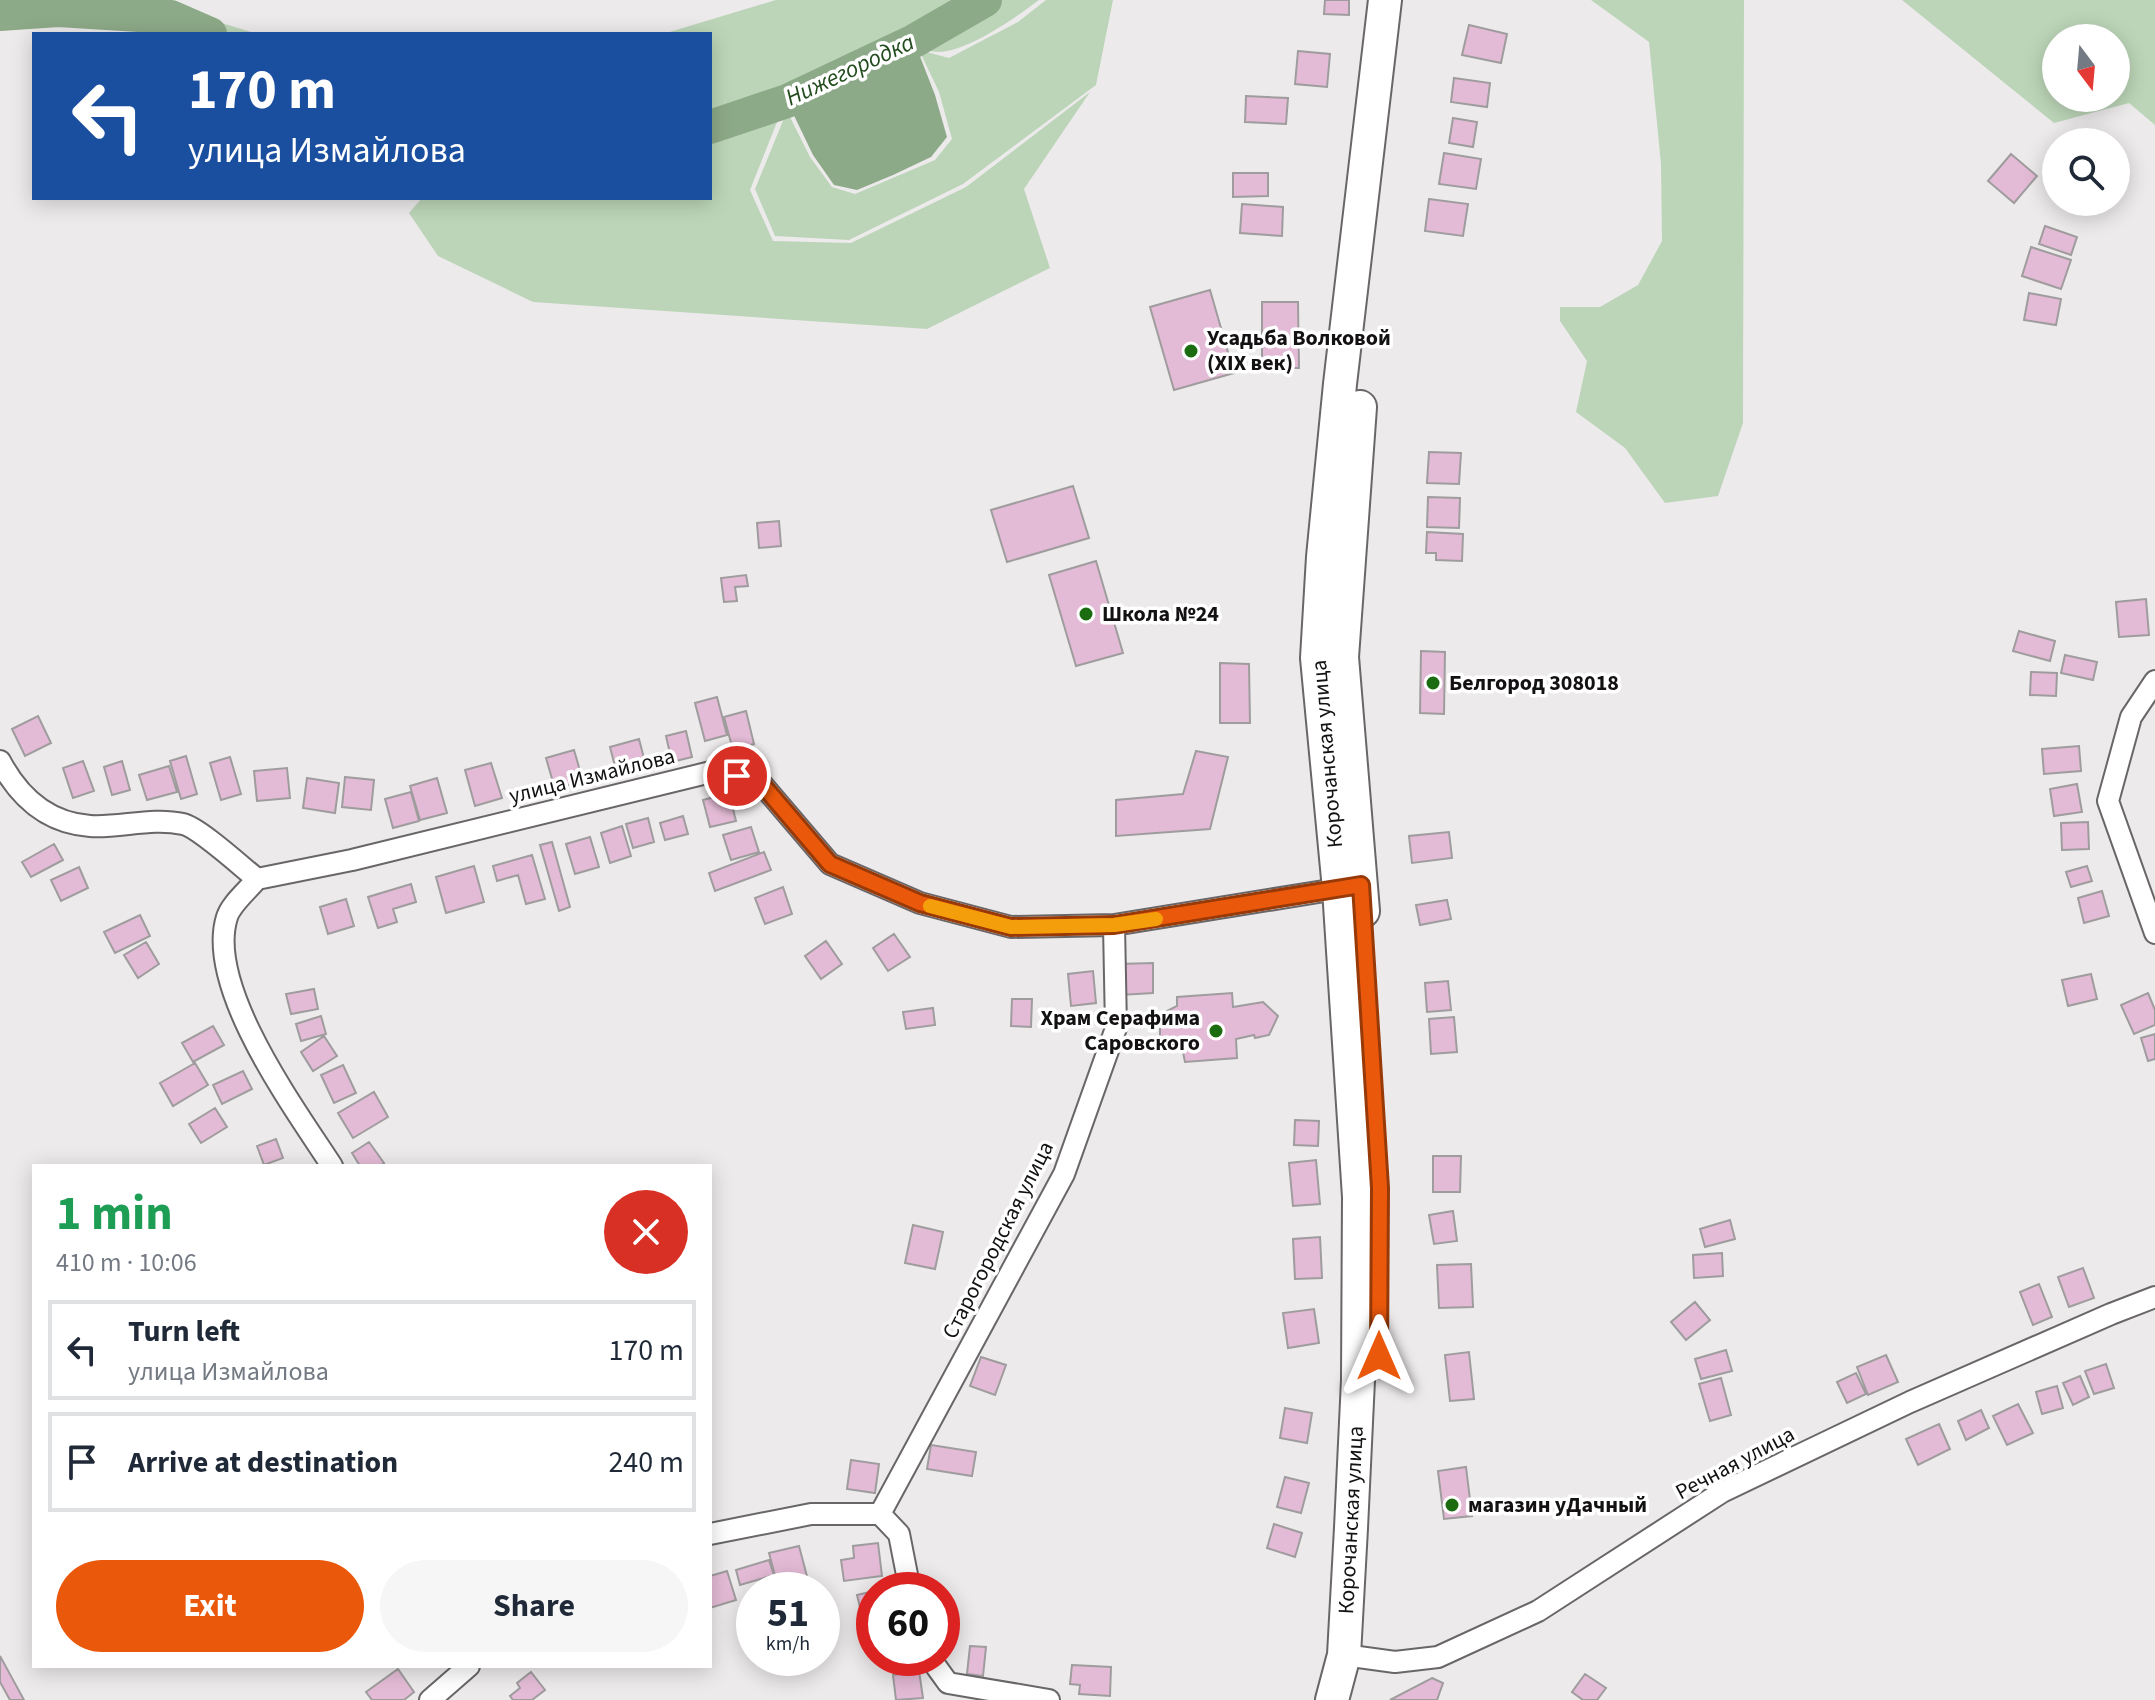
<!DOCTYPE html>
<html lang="en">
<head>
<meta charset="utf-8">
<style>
  :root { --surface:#fff; --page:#f6f6f7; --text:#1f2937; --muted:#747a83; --line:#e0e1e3; --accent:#ea580c }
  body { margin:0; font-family:"Source Sans 3",sans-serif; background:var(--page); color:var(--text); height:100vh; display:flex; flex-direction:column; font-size:30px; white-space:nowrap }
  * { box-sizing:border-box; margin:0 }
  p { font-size:26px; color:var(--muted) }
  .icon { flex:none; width:44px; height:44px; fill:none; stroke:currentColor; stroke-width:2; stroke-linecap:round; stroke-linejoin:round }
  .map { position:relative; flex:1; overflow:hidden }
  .sheet { position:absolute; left:32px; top:1164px; width:680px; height:504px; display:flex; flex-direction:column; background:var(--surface); border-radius:0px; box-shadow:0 4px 20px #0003 }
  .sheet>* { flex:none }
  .hud { position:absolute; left:32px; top:32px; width:680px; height:168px; border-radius:0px; box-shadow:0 4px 20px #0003; background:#1a4fa0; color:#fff; overflow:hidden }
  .needle { width:52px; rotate:164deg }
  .controls { position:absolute; left:2042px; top:24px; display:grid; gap:16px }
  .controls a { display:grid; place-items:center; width:88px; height:88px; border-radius:50%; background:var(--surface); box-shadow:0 4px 20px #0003; font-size:40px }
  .speed { position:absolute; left:736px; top:1572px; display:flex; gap:16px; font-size:40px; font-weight:700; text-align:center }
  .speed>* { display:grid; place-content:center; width:104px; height:104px; border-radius:50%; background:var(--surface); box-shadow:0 4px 20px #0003; line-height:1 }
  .speed small { font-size:20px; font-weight:400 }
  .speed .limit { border:12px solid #d22; background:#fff; color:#111 }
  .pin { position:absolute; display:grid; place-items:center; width:68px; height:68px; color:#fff; margin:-34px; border:4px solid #fff; border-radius:50%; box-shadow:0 2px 8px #0007 }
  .me { position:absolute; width:88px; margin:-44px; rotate:0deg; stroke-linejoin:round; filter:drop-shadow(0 0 6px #0008) }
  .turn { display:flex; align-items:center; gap:28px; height:168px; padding:0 24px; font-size:36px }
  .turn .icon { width:104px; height:104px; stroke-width:2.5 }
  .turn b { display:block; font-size:56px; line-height:68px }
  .round { display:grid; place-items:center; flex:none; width:84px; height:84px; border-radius:42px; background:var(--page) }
  .summary { display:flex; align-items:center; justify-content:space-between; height:136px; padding:0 24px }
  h1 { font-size:48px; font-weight:700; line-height:60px; color:#1e9e55 }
  .button { display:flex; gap:16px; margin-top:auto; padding:16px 24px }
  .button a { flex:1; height:92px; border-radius:48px; background:var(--accent); color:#fff; font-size:32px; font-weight:700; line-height:92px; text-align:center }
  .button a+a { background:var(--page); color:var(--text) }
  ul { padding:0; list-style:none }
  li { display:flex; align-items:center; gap:24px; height:100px; margin:0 16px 12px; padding:0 8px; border:4px solid var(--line); border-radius:0px }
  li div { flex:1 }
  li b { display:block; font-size:30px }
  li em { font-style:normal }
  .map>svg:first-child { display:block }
</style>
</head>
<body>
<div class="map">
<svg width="2155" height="1700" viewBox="0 0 2155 1700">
  <rect width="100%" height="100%" fill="#edeaec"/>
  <path fill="#bcd5b8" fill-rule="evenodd" d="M74,0h72l112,34h-38l-50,-21 -122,-6z
    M776,0h263c-21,16 -87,64 -113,49 -5,-2 -10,-9 -14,-12l-125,58 -77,26v-87h-47z
    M1046,0h67l-17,85 -133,99 -114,56 -74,-4 -20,-47 32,-78 23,46 22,30 23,7 80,-34 17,-21 -13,-47 -20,-42 30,8 69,-36z
    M1591,0h153l-1,423 -25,73 -53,7 -40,-55 -49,-36 11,-51 -27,-40v-14h40l38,-22 24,-44 -1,-77 -12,-122z
    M1902,0h253v125l-26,-22 -75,20zM2116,38v60h-60v-60z
    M131,17l38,3 31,14h-53z
    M1090,92l-66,97 26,79 -123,61 -394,-27 -95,-46 -29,-43 13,-15h288v-66l73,-25 -33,83 23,51 78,2 115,-56z"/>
  <path fill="#8daa88" d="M914,41l21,54 12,42 -16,20 -38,18 -36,15 -23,-5 -21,-30 -26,-54z"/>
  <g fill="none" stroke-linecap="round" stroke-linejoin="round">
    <path stroke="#8daa88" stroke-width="34" d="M0,14l58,-4 113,7 39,17
      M710,127l77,-26 127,-60 71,-41"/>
  </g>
  <path fill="#e4bbd6" stroke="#9f9c9e" stroke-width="2" d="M1325,0h24v15l-25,-1z
    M1469,25l38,9 -6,29 -39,-8z
    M1298,51l32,3 -3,33 -32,-3z
    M1454,78l36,5 -3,24 -36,-5z
    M1246,96l42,2 -2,26 -41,-2z
    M1453,118l24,4 -4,25 -24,-4z
    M1444,153l37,6 -5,30 -37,-5z
    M2011,154l26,22 -23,27 -26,-22z
    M1233,173h35v23l-35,1z
    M1429,199l39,5 -5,32 -38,-5z
    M1242,204l41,3 -1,29 -42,-3z
    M2045,226l32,11 -6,18 -32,-11z
    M2031,247l40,13 -10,29 -39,-13z
    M1210,290l24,83 -60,17 -24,-83z
    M2029,293l32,6 -5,26 -32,-5z
    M1262,302h36l1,66h-37z
    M1429,452l32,1 -2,31 -32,-1z
    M1073,486l16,52 -82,24 -16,-52z
    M1428,497l32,1 -1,30 -32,-1z
    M779,521l2,25 -22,2 -2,-25z
    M1427,532l36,2 -1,27 -26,-1v-7h-10z
    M1096,561l27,92 -47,13 -27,-91z
    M746,575l2,11 -13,1 2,14 -13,1 -3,-24z
    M2146,599l3,36 -30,2 -3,-35z
    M2019,631l36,10 -5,20 -37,-10z
    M1421,651l24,1 -1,62 -24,-1z
    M2065,655l32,7 -4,18 -32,-7z
    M1220,663l29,1 1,59h-30z
    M2031,672l26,1 -1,23 -26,-1z
    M717,697l10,38 -22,6 -10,-38z
    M746,711l8,33 -21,6 -9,-33z
    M38,716l13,27 -26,13 -13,-27z
    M686,731l6,26 -20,5 -6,-26z
    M639,739l7,27 -29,8 -7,-27z
    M2079,746l2,25 -37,3 -2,-25z
    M574,750l9,31 -28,8 -9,-31z
    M1196,751l32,6 -18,72 -94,7v-36l67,-6z
    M186,756l11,38 -16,5 -11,-38z
    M230,757l11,37 -20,6 -11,-37z
    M83,761l11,30 -21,7 -10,-30z
    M122,761l8,29 -18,5 -8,-28z
    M491,763l11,35 -27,8 -10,-36z
    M169,766l8,26 -30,8 -8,-25z
    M287,768l3,30 -33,3 -3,-30z
    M345,777l29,3 -3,30 -29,-3z
    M307,778l32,5 -4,30 -32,-5z
    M437,778l10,35 -27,7 -10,-34z
    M2077,784l5,28 -28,4 -4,-27z
    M411,792l8,29 -26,7 -8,-29z
    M729,793l7,28 -26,6 -7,-27z
    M683,816l5,18 -23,6 -5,-17z
    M648,818l6,24 -21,6 -7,-24z
    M2088,822l1,27 -27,1 -1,-27z
    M622,826l9,30 -21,7 -9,-30z
    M751,827l8,25 -28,8 -8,-25z
    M1449,832l3,26 -40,5 -3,-27z
    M590,837l9,30 -24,7 -9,-30z
    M552,842l18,65 -11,4 -19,-66z
    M54,844l9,16 -32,17 -9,-15z
    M764,852l7,18 -56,21 -6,-18z
    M532,855l13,44 -19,5 -8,-29 -21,6 -4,-15z
    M474,866l10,36 -38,11 -10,-36z
    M2087,866l5,15 -21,6 -5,-15z
    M79,867l9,21 -27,13 -10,-21z
    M411,884l5,18 -23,7 4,13 -19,6 -10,-31z
    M783,887l9,27 -27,10 -10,-26z
    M2102,891l7,25 -25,7 -6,-25z
    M346,899l8,27 -26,8 -8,-27z
    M1447,900l4,19 -31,6 -4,-20z
    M140,915l10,21 -35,17 -11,-21z
    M894,934l16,23 -22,14 -15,-23z
    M826,941l16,23 -21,15 -16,-23z
    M146,942l13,22 -21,14 -14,-23z
    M1153,963v30l-33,2 -1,-31z
    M1093,971l3,32 -25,3 -3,-32z
    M2091,974l6,25 -29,7 -6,-26z
    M1448,981l3,29 -24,2 -2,-29z
    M314,989l4,20 -27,5 -5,-20z
    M1232,993l1,14 30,-5 15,14 -9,19 -14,3 -1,-3 -18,4 1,19 -52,4 -2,-10 -12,-3 -11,-10v-19l5,-8 12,-6v-9z
    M2148,993l7,17v15l-21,9 -13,-29z
    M1012,999h20l-1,28 -20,-1z
    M933,1008l2,17 -29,4 -3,-17z
    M321,1016l5,18 -25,7 -5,-17z
    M1454,1017l3,35 -26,2 -2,-35z
    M213,1026l11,19 -31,17 -11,-19z
    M2155,1034v25l-7,2 -7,-23z
    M324,1036l13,20 -24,15 -12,-19z
    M195,1063l13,22 -35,21 -13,-23z
    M343,1065l13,28 -22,10 -13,-28z
    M243,1071l9,18 -30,15 -9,-19z
    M374,1092l14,25 -35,21 -15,-25z
    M215,1108l12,19 -26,16 -12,-19z
    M1295,1120l24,1 -1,25 -24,-1z
    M276,1139l7,19 -19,7 -7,-19z
    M369,1142l15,21 -4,3h-20l-8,-13z
    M1433,1156h28l-1,36h-27z
    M1316,1160l4,44 -27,2 -4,-43z
    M1453,1211l4,30 -23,3 -5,-29z
    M1730,1220l5,19 -30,8 -5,-18z
    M913,1225l30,7 -8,37 -30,-6z
    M1320,1237l2,41 -27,1 -2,-40z
    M1722,1253l1,23 -29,2 -1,-23z
    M1471,1264l2,43 -34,1 -2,-43z
    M2083,1268l11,30 -25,9 -11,-30z
    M2039,1284l13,33 -19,8 -13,-33z
    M1695,1302l15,18 -24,20 -15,-18z
    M1314,1309l5,34 -31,5 -5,-35z
    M1726,1350l6,21 -31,8 -6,-20z
    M1469,1352l5,47 -24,2 -5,-46z
    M1886,1355l12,27 -30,13 -11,-28z
    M981,1357l25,8 -11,30 -25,-9z
    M2106,1364l8,24 -20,6 -9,-23z
    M1856,1373l10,21 -19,9 -10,-21z
    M2080,1376l9,21 -16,8 -10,-22z
    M1721,1378l10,37 -21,6 -11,-37z
    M2057,1386l6,22 -21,6 -6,-22z
    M2018,1404l15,29 -26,12 -14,-29z
    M1285,1408l27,5 -5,30 -27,-5z
    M1981,1410l8,18 -23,12 -8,-19z
    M1939,1424l11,25 -32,16 -12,-26z
    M931,1445l45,7 -4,24 -45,-7z
    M851,1460l28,4 -4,29 -28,-4z
    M1466,1467l6,49 -28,3 -6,-48z
    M1285,1477l24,6 -8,30 -24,-6z
    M1274,1524l28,9 -7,24 -28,-9z
    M878,1543l4,33 -38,5 -3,-21 13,-2 -1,-12z
    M799,1546l9,34 -30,7 -9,-34z
    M769,1560l5,15 -34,10 -4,-15z
    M727,1571l9,29 -26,8v-32z
    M874,1591v26l-11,3 -6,-25z
    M970,1646l16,1 -3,29 -16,-2z
    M0,1656l24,44h-14l-10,-18z
    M1072,1665l39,2 -1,29 -31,-2 1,-9 -10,-1z
    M398,1669l16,23 -10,8h-32l-6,-8z
    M919,1671l4,27 -27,2 -3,-25z
    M531,1672l14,18 -13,10h-19l-3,-4 10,-8 -3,-5z
    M1585,1674l21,14 -9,12h-14l-11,-8z
    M1432,1678l11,5 -6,17h-47z"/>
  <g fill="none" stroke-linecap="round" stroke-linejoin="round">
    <defs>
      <path id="street" d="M2155,681l-24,36 -23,84 47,132
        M0,761c19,36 47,62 90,65 30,2 62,-9 93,-2 15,3 59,43 74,55l95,-19 363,-89 45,11 70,82 90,39 91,24 103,-2 235,-38
        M257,879c-9,11 -26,25 -30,38 -22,70 68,192 105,249
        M880,1514l184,-340 52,-146 -2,-103
        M710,1534l101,-20h69l19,20 11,56
        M1344,1655l51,7 43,-5 100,-46 184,-119 188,-90 201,-88 44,-17
        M930,1658l18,25 101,17
        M430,1700l39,-34"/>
      <path id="primary" d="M1360,407l-18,250 21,254
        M1332,1700l12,-45 7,-127 7,-148 1,-183 -20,-308 -22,-231 6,-101 17,-173 45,-384"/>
    </defs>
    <use href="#street" stroke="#696668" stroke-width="24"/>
    <use href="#primary" stroke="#696668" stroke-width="36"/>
    <use href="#street" stroke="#fff" stroke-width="20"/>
    <use href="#primary" stroke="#fff" stroke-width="32"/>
  </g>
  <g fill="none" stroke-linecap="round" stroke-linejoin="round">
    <defs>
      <path id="route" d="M737,776l23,6 70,82 90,39 91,24 103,-2 247,-40 19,303 -1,168"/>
    </defs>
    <use href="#route" stroke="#983908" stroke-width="20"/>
    <use href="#route" stroke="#ea580c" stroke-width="14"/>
    <path stroke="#f59e0b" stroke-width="14" d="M930,906l81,21 103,-2 42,-6"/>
  </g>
  <g fill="#1b6b10" stroke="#fff" stroke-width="3">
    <circle cx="1191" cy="351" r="8"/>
    <circle cx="1086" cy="614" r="8"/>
    <circle cx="1433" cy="683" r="8"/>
    <circle cx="1216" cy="1031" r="8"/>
    <circle cx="1452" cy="1505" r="8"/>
  </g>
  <g text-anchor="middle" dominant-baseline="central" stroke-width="7" stroke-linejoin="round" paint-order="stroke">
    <g font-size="22" font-weight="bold" fill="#131112" stroke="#fff" text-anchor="start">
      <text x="1207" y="338">Усадьба Волковой<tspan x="1207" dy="25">(XIX век)</tspan></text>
      <text x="1102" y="614">Школа №24</text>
      <text x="1449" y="683">Белгород 308018</text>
      <text x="1200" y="1018" text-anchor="end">Храм Серафима<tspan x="1200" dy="25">Саровского</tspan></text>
      <text x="1468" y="1505">магазин уДачный</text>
    </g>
    <g font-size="22" fill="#131112" stroke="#fff">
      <text transform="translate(1327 754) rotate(-95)">Корочанская улица</text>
      <text transform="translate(592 776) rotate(-14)">улица Измайлова</text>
      <text transform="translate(998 1240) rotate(-63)">Старогородская улица</text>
      <text transform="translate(1735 1463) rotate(-28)">Речная улица</text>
      <text transform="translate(1351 1520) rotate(-87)">Корочанская улица</text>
    </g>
    <g font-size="24" font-style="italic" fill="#224c1d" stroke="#fff">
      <text transform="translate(850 70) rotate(-25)">Нижегородка</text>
    </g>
  </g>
</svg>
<div class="controls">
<a><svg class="needle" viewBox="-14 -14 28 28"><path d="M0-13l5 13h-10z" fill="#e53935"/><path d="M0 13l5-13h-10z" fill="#747a83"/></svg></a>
<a><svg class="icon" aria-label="search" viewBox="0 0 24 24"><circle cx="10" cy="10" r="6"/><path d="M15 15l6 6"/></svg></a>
</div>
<div class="speed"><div>51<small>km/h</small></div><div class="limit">60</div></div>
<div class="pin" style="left:737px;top:776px;background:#d93025"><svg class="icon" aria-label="arrive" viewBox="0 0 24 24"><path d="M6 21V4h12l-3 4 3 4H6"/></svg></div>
<svg class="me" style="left:1379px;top:1356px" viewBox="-20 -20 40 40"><path d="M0-17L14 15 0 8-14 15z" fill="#ea580c" stroke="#fff" stroke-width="4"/></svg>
<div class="hud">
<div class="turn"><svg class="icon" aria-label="left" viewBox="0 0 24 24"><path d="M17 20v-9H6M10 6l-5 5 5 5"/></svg><div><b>170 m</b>улица Измайлова</div></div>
</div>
<section class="sheet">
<div class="summary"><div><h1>1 min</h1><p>410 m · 10:06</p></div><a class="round" style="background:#d93025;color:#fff"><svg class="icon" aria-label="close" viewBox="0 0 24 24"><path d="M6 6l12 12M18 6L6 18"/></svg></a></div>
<ul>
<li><svg class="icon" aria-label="left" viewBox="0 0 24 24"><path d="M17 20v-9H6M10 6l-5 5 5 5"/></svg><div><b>Turn left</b><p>улица Измайлова</p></div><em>170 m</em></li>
<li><svg class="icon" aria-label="arrive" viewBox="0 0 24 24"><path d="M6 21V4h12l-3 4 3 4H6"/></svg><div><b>Arrive at destination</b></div><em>240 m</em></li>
</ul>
<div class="button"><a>Exit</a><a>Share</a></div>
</section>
</div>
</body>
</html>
